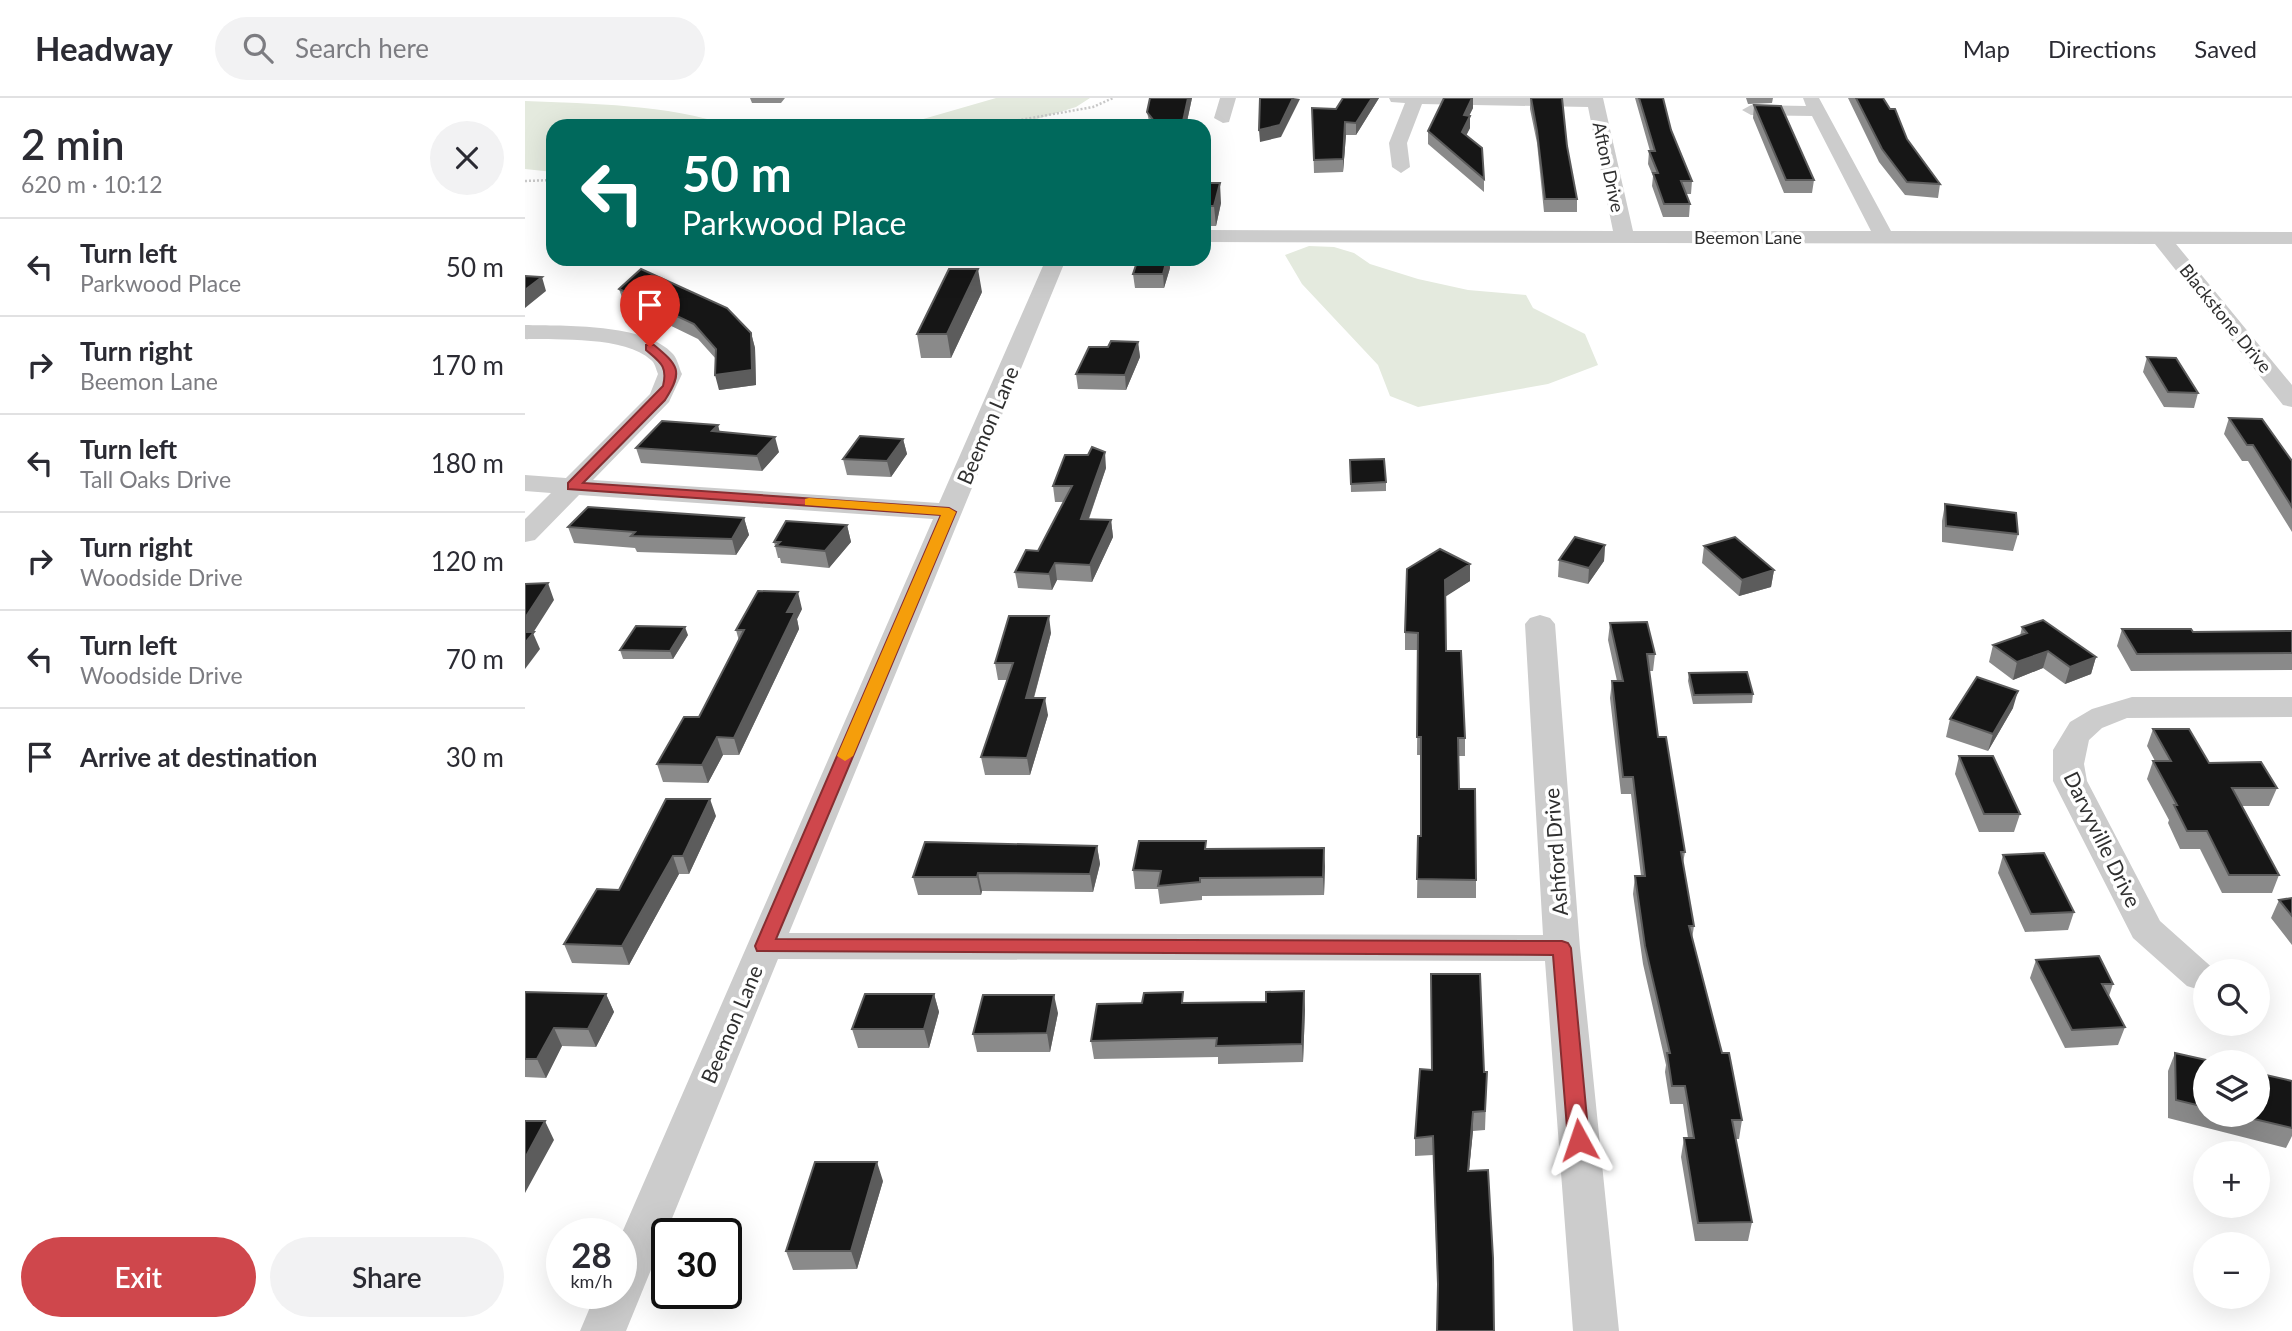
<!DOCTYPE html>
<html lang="en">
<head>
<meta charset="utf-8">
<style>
  :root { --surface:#fff; --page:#f2f2f3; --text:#2b2b33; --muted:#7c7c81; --line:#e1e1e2; --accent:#cf474c }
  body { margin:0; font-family:Lato,sans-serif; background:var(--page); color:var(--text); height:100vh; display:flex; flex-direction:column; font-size:26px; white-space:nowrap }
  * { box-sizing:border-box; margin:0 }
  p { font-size:23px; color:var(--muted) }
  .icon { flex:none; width:38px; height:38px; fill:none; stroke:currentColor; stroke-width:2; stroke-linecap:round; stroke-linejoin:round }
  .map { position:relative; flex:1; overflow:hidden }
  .details { display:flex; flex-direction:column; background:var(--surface); width:525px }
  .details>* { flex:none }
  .guide { position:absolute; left:21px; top:21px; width:665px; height:147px; border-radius:21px; box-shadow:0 7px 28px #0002; background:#00695c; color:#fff; overflow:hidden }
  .fabs { position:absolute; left:1668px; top:861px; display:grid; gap:14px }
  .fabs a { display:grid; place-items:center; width:77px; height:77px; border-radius:50%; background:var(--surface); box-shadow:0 7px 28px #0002; font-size:35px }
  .speed { position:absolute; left:21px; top:1120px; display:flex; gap:14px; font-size:35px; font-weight:700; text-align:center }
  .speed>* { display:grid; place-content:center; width:91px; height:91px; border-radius:50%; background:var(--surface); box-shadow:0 7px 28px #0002; line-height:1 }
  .speed small { font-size:18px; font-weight:400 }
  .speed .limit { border:4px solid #111; border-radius:10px; background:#fff; color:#111 }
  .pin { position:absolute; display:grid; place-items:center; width:60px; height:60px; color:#fff; margin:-72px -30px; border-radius:50% 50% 50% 0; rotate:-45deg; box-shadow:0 0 7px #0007 }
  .pin .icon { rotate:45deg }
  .me { position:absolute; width:77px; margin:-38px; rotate:355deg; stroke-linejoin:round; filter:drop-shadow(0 0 5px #0008) }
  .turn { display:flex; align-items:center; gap:24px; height:147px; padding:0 21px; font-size:32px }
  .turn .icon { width:91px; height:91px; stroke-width:2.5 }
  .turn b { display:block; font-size:49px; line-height:60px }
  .round { display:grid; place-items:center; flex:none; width:74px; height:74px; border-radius:37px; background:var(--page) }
  .overview { display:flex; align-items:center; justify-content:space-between; height:119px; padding:0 21px }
  h1 { font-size:42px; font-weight:600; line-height:52px }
  .primary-button { display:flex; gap:14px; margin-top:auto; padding:14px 21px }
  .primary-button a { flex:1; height:80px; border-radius:42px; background:var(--accent); color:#fff; font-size:28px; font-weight:600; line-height:80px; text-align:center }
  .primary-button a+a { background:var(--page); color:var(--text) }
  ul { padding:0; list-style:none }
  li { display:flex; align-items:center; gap:21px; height:98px; padding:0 21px; border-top:2px solid var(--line) }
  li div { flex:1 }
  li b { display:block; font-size:26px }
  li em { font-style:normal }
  header { display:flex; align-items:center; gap:42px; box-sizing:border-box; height:98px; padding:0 35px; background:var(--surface); border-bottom:2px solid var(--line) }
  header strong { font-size:33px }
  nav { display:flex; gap:38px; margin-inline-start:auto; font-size:24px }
  .search { width:490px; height:63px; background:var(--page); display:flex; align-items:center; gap:18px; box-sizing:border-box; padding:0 24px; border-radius:38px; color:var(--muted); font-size:26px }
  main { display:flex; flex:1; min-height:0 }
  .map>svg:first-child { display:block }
</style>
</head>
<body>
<header>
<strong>Headway</strong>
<div class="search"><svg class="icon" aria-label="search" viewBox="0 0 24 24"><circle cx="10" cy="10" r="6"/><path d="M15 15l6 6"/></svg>Search here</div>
<nav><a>Map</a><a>Directions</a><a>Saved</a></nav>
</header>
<main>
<section class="details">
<div class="overview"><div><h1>2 min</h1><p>620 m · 10:12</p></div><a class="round"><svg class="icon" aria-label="close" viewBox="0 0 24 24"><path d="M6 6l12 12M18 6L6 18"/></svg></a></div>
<ul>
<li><svg class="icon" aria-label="left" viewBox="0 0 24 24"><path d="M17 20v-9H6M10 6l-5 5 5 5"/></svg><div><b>Turn left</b><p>Parkwood Place</p></div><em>50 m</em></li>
<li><svg class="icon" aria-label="right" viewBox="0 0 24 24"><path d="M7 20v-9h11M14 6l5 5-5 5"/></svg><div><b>Turn right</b><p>Beemon Lane</p></div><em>170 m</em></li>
<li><svg class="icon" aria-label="left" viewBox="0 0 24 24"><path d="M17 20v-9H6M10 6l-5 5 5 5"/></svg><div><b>Turn left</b><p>Tall Oaks Drive</p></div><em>180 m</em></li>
<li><svg class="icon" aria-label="right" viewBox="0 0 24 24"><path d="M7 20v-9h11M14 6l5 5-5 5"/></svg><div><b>Turn right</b><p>Woodside Drive</p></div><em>120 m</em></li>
<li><svg class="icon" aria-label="left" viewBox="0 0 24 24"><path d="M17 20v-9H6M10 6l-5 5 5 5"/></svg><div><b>Turn left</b><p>Woodside Drive</p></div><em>70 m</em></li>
<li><svg class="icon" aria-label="arrive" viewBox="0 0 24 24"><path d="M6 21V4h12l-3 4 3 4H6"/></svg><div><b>Arrive at destination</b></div><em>30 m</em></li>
</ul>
<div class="primary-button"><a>Exit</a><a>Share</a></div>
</section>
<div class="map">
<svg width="1767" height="1233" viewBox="0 0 1767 1233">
  <rect width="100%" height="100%" fill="#fff"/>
  <path fill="#e4eade" d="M471,0h94l-14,9 -62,19h-115z
    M0,3c68,3 141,3 206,25h-178v46l-28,-3z
    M784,148l25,1 20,6 16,11 48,15 50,11 58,5 7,13 52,26 13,31 -50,19 -130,23 -28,-11 -12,-31 -76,-81 -17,-29z"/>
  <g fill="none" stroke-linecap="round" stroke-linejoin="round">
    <path stroke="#c9c9c9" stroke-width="2.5" stroke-dasharray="2 2" stroke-linecap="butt" d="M461,28l107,-19 20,-9
      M0,83l28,-1"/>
    <path fill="#ccc" fill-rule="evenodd" d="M695,0h16l-7,24 -6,1 -9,-5z
      M864,0h214l30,133h238l-59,-115 -61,-1 -9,-5 9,-5 55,1 -3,-8h16l72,133 401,1v12h-116l116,141v22l-9,-2 -128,-161 -951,-2v-12l409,1 -25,-124 -166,-3 -15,39 3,24 -9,6 -9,-6 -3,-24 16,-40 -14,-1z
      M521,161h20l-277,674 754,2 -18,-311 5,-6 10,-3 10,3 5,6 25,324 39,383h-46l-28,-370 -767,-2 -152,372h-46l16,-38h25v-58l312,-716 -354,-24 -44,45 -10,2v-23l26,-26 -26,-2v-16l41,3 84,-84 8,-20c-2,-5 -3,-11 -7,-14 -26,-24 -92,-20 -126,-21v-14c38,1 121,-2 148,29 5,6 6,14 9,20l-13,28 -76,78 346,23z
      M1607,599h160v20l-165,1 -25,10 -13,12 -5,24 3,17 73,140 56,50h-11v17l-5,2 -13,-4 -54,-48 -80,-157v-31l17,-28 22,-13z"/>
  </g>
  <path fill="#8a8a8a" d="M225,0h35l-4,5h-29z
    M625,0h42l-6,28h-36l-3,-14z
    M818,0h36l-23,37h-10l-3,37 -29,1 -2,-65 24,1z
    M919,0h29v10l-4,8 1,12 -4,7 18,44v13l-56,-48v-13z
    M1005,0l37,48 10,53v13h-33l-7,-69 -7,-34z
    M1110,0h28l8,32 21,51 -1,13h-5l4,10 -1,13h-26l-11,-31 1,-10 -5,-12 1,-13h1z
    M1221,0h27l-1,5 -24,1z
    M1323,0h35l24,41 33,45 -2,14 -33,-3 -26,-33z
    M1229,7l60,75 -2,13h-28l-31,-75z
    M679,85l17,20 -5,23h-12z
    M613,161h31l1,9 -6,20h-29l-2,-14z
    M94,191l132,44 4,15 1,37 -37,5 -3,-31 -18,-20 -74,-36z
    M457,194l-31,66h-30l-4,-24z
    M613,244l2,15 -14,33 -48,-1 -2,-15 32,-27z
    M1622,259l51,36 -4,15 -30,-1 -21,-35z
    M1704,320l63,43v71l-44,-71h-6l-18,-27z
    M193,327l1,7 60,20 -17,19 -121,-8 -5,-15z
    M378,341l4,15 -16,23 -44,-2 -4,-16z
    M825,362l36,22v9l-35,1z
    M581,370l-17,51 22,1 2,17 -21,45 -35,-2 -5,10 -34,-2 -3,-16 23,-21 26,-49h-9l-2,-16z
    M1420,406l73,30 -5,17 -71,-9v-21z
    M219,420l5,17 -13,20 -99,-3 -2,-4 -61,-5 -6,-16z
    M322,427l4,17 -22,26 -48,-5 -1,-5h-2l-4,-16z
    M1080,447l-1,16 -16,23 -30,-7 1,-17z
    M1179,448l70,24 -3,17 -32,9 -37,-33z
    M945,466v17l-25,15 1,55 19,87v18h-7l1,33 17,91v18h-59l1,-62h3v-81h-4l1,-105h-13v-18z
    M277,511l-5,10 2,10 -60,126h-16l-15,28 -45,-1 -6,-18 42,-47 40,-76 -3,-11z
    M1085,525l45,31 -2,17h-4l9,66 27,115 -2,11 11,63 -2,13 30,114 20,67 -3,19h-3l16,83 -4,19h-53l-14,-84 3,-19h4l-5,-34h-13l-5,-32 1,-7 -23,-101 -10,-70 2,-18h6l-10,-82h-10l-11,-96 2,-17h5l-9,-41z
    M1497,529l74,30 -5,17 -26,10 -22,-16 -30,12 -24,-18 4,-17 27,-9z
    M1597,531l71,3 99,-1v39l-161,1 -14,-25z
    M526,535l-17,65 14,17 -18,60h-45l-4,-18 26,-77h-9l-3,-17z
    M163,537l-15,24h-50l-3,-9z
    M1164,575l64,21 -1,9 -59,1 -5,-23z
    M1488,610l-25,43 -42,-14 4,-18z
    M1628,631l56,34 68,25 -8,18h-27l37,69 -7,18h-50l-22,-44h-20l-12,-26 1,-3 -22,-41 6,-18h2l-8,-15z
    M1434,658l61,58 -6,18h-35l-24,-58z
    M191,718l-27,58h-10l-50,91 -57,-2 -8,-19 55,-54z
    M572,748l3,18 -7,28 -111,-1 -1,4h-63l-5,-18z
    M682,751l118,17 -1,29 -122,1v4l-42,4 -2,-15h-23l-2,-19z
    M1478,757l71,57 -6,18 -43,2 -27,-59z
    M1767,800v47l-21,-27 8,-18z
    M1511,862l77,24 -4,12 16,31 -7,18 -53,3 -35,-70z
    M779,893l1,19 -2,52 -85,2v-7l-124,2 -3,-18 93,-38 82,-1z
    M0,894l81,2 8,18 -18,35 -34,-1 -16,32 -21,-1z
    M409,896l5,18 -10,36h-71l-6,-19z
    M533,915l-8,39h-73l-4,-18z
    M1650,955l30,9v53h52l35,-34v55l-6,12 -118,-30v-47z
    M959,974h3l-2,58 -12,1 -4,40 -31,131 -5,-147 -18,1v-18z
    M358,1083l-26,88 -64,1 -7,-19z"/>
  <path fill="#5c5c5c" d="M663,0h4l-6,28h-4z
    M768,0l7,1 -19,38 -21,5 -1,-12z
    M847,0h7l-23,37v-12z
    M947,0h1v10l-10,20 1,-13z
    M945,18v12l-8,16v-12z
    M820,24l1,13 -3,37v-13z
    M695,85l1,20 -5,23 -2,-20z
    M642,161h2l1,9 -6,20 -1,-14z
    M453,171l4,23 -31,66 -4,-24z
    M17,179l4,14 -21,17v-18z
    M226,235l4,15 1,37 -37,5 -4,-15z
    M613,244l2,15 -14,33 -1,-15z
    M193,327l4,16 -10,-10z
    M250,339l4,15 -17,19 -5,-15z
    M378,341l4,15 -16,23 -4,-16z
    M580,354l1,16 -23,67 -2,-16z
    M219,420l5,17 -13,20 -4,-16z
    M586,422l2,17 -21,45 -2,-17z
    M322,427l4,17 -22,26 -4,-17z
    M1080,447l-1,16 -16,23 1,-16z
    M530,465l2,17 -5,10 -3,-16z
    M945,466v17l-25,16v-17z
    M1249,472l-3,17 -32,9 3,-16z
    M23,485l6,17 -21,33 7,16 -15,20v-51z
    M273,494l4,17 -5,10 2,10 -60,126 -5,-17 53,-126z
    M524,518l2,17 -22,82 -3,-17z
    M160,529l3,8 -15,24 -3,-8z
    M1523,553l-5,17 -30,12 4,-18z
    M1571,559l-5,17 -26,10 5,-17z
    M1493,593l-5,17 -25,43 5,-17z
    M520,600l3,17 -18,60 -3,-17z
    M192,639l6,18 -15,28 -6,-18z
    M185,701l6,17 -27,58 -6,-18z
    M572,748l3,18 -7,28 -3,-18z
    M799,750l1,18 -1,29 -1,-18z
    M148,758l6,18 -50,91 -7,-19z
    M453,775l4,18 -1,4 -4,-18z
    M779,893l1,19 -2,52 -1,-18z
    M81,896l8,18 -18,35 -8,-18z
    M409,896l5,18 -10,36 -5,-19z
    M529,897l4,18 -8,39 -3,-19z
    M29,930l8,18 -16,32 -9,-19z
    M948,1014v19l-6,58 1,-18z
    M20,1023l9,19 -29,53v-35z
    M352,1064l6,19 -26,88 -6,-18z"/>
  <path fill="#161616" stroke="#5c5c5c" stroke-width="2" d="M625,0h38l-6,28h-24l-11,-14z
    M735,0h33l-13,27 -21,5z
    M818,0h29l-16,25 -11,-1 -2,37 -29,1 -2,-52 24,1z
    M919,0h28l-8,17 6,1 -8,16 20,16 2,31 -56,-48z
    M1006,0h31l5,48 10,53h-32l-8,-68z
    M1114,0h24l8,32 21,51h-11l9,23h-26l-11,-31h5l-9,-22h6z
    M1331,0h27l7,11h5l12,30 33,45 -33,-2 -25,-33z
    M1229,7l27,1 33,74h-28z
    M679,85h16l-6,23h-10z
    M613,161h29l-4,15h-30z
    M116,171l86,39 24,25 1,37 -37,5 1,-26 -22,-25 -75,-35z
    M424,171h29l-31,65h-30z
    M0,178l17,1 -17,13z
    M586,243l27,1 -13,33 -49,-1 13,-27h19z
    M1622,259l29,1 22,35 -30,-1z
    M1704,320l33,1 30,42v46l-39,-62h-6z
    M137,323l56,4 -6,6 63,6 -18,19 -121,-8z
    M335,338l43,3 -16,22 -44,-2z
    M567,349l13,5 -24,67 30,1 -21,45 -35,-2 -6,11 -34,-2 11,-22 12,1 34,-65h-19l12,-31h23z
    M859,361l2,23 -35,2 -1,-24z
    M1420,406l71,9 2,21 -72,-8z
    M63,409l156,11 -12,21 -101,-3 4,-4 -67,-5z
    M261,423l61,4 -22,26 -49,-5 4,-4h-6z
    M1050,439l30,8 -16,23 -30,-8z
    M1210,439l39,33 -32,10 -38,-34z
    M915,451l30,15 -25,16 1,71h15l4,87h-7l1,51h16l1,91 -59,-1 1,-43h3v-99h-4l1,-104 -13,-1 2,-63z
    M23,485l-23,35v-34z
    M233,493l40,1 -11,20h8l-61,126 -17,-1 -15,28 -45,-1 27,-47h15l45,-87h-8z
    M484,518h40l-23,82h19l-18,60 -46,-1 32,-94h-18z
    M1518,522l53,37 -26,10 -22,-16 -31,11 -24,-17 34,-12 -5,-6z
    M1122,524l8,32h-8l11,83h8l19,115h-4l13,74h-5l33,127h7l13,67h-10l20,102 -54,1 -14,-85h10l-9,-52h-13l-5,-33h3l-25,-107 -10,-70h10l-12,-99h-10l-11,-96h11l-13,-58z
    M111,528l49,1 -15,24 -50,-1z
    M1597,531h69l2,3 99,-1v22l-155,1z
    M0,534h9l-9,11z
    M1222,574l6,22 -59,1 -5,-22z
    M1452,579l41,14 -25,43 -43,-15z
    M1628,631h36l20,34 52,-1 16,26h-45l47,87h-50l-22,-44h-20l-13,-26h3l-24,-44h18z
    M1434,658h34l27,58h-36z
    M141,701h44l-27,57h-10l-51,90 -58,-2 33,-55 22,1z
    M614,743h67l-1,8 119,-1 -1,29 -123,1v4l-42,4 3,-15 -28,-1z
    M400,744l172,4 -7,28 -112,-1 -1,4h-64z
    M1519,755l30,59 -43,2 -28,-59z
    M1767,800v18l-13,-16z
    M1574,858l14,28h-11l23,43 -53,3 -36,-70z
    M906,876h49l4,98h3l-2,39 -12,1 -5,59 20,-1 5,88 1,73h-57l1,-47 -5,-148 -18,2 5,-69 12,1z
    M779,893l-2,53 -86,2 1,-8 -126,3 6,-37 45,-1 2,-10 39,-1 -1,11 84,-1v-10z
    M0,894l81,2 -18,35 -34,-1 -17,31h-12z
    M340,896h69l-10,35h-72z
    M458,897h71l-7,38 -74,1z
    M1650,955l40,9h-10v45l-29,-7z
    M1732,975l35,8v47l-55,-13h20z
    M0,1023h20l-20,37z
    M290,1064h62l-26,89h-65z"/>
  <path fill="#cf474c" stroke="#872e31" stroke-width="2" d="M121,247h8c24,20 30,26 11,55l-82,83 366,25 7,4 -180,427 786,2 6,2 3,5 18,192 -3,6 -7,2 -8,-2 -3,-6 -15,-185 -796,-4 -2,-5 186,-431 -373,-26v-6l95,-97c5,-20 -3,-24 -17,-36z"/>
  <path fill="#f59e0b" d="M284,400l140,10 7,4 -103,244 -8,5 -8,-5 104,-241 -136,-10v-6z"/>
  <g text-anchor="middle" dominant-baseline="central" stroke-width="7" stroke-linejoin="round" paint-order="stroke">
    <g font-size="18" fill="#2f2f2f" stroke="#fff">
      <text transform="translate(1084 69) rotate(78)">Afton Drive</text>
      <text x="1223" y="139">Beemon Lane</text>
      <text transform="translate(1701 220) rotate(51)">Blackstone Drive</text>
    </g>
    <g font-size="21" fill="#2f2f2f" stroke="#fff">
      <text transform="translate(462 327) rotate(-67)">Beemon Lane</text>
      <text transform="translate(1578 741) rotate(64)">Darvyville Drive</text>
      <text transform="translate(1030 754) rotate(-94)">Ashford Drive</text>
      <text transform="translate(206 926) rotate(-67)">Beemon Lane</text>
    </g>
  </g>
</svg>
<div class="fabs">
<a><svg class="icon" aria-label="search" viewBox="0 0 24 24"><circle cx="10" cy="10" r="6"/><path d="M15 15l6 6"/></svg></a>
<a><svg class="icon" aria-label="layers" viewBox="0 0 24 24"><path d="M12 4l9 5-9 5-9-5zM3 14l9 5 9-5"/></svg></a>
<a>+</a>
<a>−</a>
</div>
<div class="speed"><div>28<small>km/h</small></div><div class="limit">30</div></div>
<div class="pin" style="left:125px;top:249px;background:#d93025"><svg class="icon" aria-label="arrive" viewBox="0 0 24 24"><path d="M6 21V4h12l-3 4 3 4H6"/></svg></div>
<svg class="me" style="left:1054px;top:1042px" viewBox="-20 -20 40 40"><path d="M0-17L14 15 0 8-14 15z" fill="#cf474c" stroke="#fff" stroke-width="4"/></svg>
<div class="guide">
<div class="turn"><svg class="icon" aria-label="left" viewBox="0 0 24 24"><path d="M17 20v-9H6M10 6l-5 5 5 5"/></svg><div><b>50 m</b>Parkwood Place</div></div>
</div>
</div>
</main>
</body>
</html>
